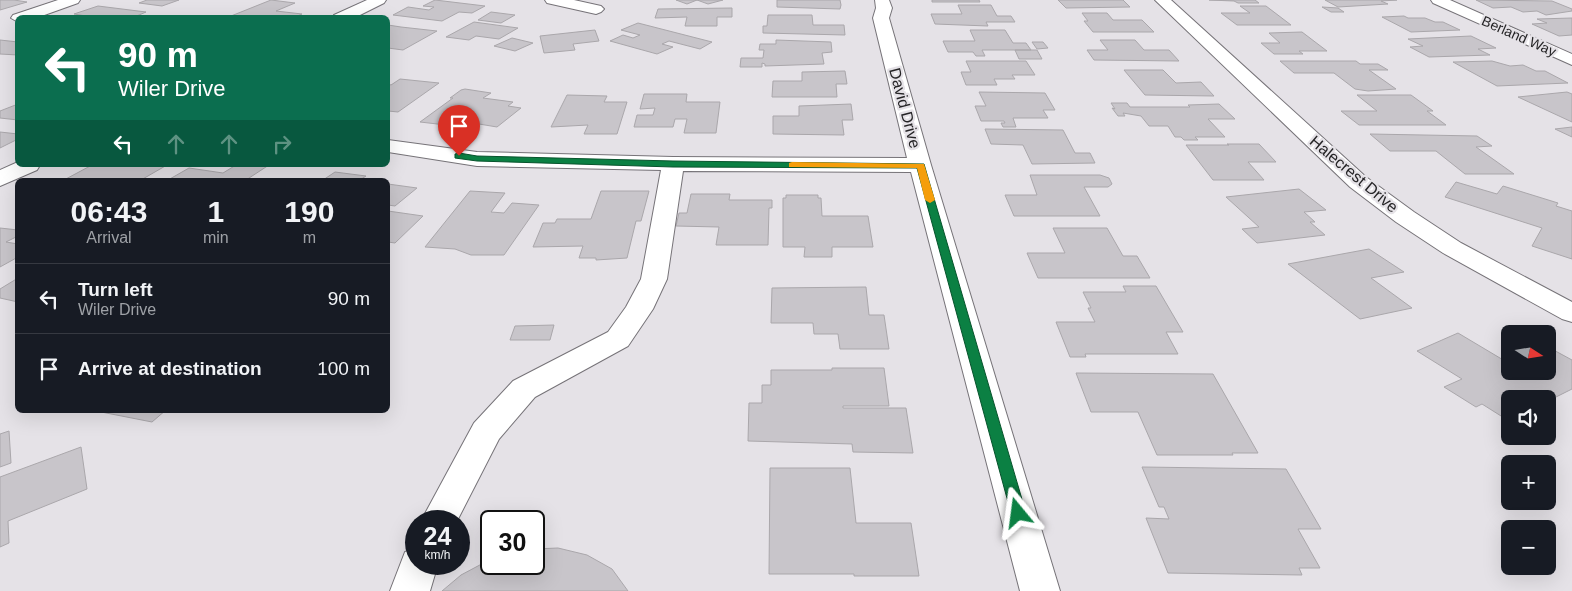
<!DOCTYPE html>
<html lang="en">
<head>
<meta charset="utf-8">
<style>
  :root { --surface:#171b24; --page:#20242c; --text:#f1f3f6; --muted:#9ea1a6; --line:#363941 }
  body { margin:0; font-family:Helvetica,sans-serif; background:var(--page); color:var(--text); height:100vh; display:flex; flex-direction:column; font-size:19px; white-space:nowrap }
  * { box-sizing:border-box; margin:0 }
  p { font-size:16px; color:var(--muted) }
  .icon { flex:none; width:28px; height:28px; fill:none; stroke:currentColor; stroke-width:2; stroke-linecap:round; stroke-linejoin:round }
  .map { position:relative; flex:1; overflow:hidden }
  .drawer { position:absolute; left:15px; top:178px; width:375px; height:235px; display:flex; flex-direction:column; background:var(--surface); border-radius:8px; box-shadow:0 5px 20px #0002 }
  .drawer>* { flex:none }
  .hud { position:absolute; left:15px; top:15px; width:375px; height:152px; border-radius:8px; box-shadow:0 5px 20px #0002; background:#0b6e4f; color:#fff; overflow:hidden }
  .needle { width:32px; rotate:102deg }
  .fabs { position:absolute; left:1501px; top:325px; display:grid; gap:10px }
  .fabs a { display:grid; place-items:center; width:55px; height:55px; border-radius:8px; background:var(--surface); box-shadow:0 5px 20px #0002; font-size:25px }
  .speed { position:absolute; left:405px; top:510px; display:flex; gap:10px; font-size:25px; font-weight:700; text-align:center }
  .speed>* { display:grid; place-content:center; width:65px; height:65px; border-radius:50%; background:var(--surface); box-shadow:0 5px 20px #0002; line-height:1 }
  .speed small { font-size:12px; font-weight:400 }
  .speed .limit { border:2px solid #111; border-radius:8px; background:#fff; color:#111 }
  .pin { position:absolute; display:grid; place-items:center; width:42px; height:42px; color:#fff; margin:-51px -21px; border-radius:50% 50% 50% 0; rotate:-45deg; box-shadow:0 0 5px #0007 }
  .pin .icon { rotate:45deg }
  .me { position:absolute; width:55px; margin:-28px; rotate:344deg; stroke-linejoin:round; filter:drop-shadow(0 0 4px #0008) }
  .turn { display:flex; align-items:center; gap:18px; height:105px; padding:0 20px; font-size:22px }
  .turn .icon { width:65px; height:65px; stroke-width:2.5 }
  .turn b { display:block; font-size:35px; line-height:42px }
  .lanes { display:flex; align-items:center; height:48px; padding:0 20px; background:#0003; justify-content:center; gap:25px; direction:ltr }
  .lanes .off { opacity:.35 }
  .eta { display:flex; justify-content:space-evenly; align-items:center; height:85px; text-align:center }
  .eta b { font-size:30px; font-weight:600; line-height:35px }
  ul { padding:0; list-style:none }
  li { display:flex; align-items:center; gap:15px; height:70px; padding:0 20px; border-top:1px solid var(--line) }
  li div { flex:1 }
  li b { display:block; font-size:19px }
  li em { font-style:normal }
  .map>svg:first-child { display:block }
</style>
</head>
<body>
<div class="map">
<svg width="1572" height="591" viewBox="0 0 1572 591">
  <rect width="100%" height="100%" fill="#e5e2e7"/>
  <path fill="#c8c5ca" stroke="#aaa7ab" d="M0,0h14l13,2 -27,8z
    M147,0h32l-17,6 -23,-3z
    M271,0l24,3 -19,8 26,3 -9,4 -62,-2z
    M435,0l50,6 -13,7 -13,-1 -17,9 -49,-6 15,-8 21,3 5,-3 -11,-1z
    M676,0h47l-15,4 -11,-4 -10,4z
    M777,0h63l1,5 -1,4 -63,-2z
    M932,0h47l1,2h-48z
    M1058,0h65l7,7 -64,1z
    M1209,0h46l4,3h-21l-4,-2z
    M1325,0h72l-16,1 7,3 -50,3z
    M1476,0l76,1 20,8v2l-26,4 -9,-4 -14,1 -12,-5 -18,1z
    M958,5h33l6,11h14l4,6h-29l2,4 -53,-2 -4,-10h31z
    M98,6l48,6 -14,6h-34l-24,-4z
    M1240,6h26l25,19h-54l-16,-12h29z
    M1322,7l16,1 6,4h-13z
    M732,8v9h-15v9h-32l2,-9 -32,1 3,-9z
    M491,12l24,3 -14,8 -23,-3z
    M1082,13h25l6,7h29l12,12h-61l-9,-11h4z
    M768,15h44l1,10h31l1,10 -82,-2v-7h4z
    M1404,16l4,2h17l10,4h8l17,8 -49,2 -29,-15z
    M1572,18v17l-13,1 -27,-12 15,-1 -10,-4z
    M474,22l44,6 -19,11 -23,-3 -7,4 -23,-3z
    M638,23l74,19 -12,7 -31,-8 -7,3 11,3 -16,7 -47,-13 13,-6 10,3 7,-3 -19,-5z
    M388,25l13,2 36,4 -34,19 -15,-2z
    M595,30l4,11 -26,3 2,6 -31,3 -4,-17z
    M970,30h35l8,13h13l5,7h-49l3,6h-9l-3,-4h-25l-5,-11h32z
    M1302,32l25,19h-28l4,3h-29l-13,-11h19l-11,-10z
    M1471,36l25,12 -18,1 12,6 -61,2 -19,-10 13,-1 -15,-7z
    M512,38l21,5 -18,8 -21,-5z
    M0,40l18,2v13l-18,-1z
    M776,40l55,2 1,10 -10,1 2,11 -59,2v-2l-3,-1v4h-22l1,-9h22l1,-8h-5l1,-6h16z
    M1100,40h35l9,10h25l10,11 -85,-1 -7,-10h21z
    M1032,42h11l5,6 -11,1z
    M1015,50h22l5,9h-23z
    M966,61h60l9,14h-23l3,4h-21l3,6h-31l-5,-13h10z
    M1280,61h76l4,3h18l10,6h-19l27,19 -28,2 -13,-2 -21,-16h-40z
    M1492,61l18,5 13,-1 13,6h9l23,12 -71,3 -44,-24z
    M1124,70h39l13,13 25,-1 13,14 -69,-1z
    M845,71l2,13h-11l1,13h-65l1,-16h29v-9z
    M400,79l39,4 -41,29 -10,-1v-27l3,1z
    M465,89l26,4 -8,5 30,4 -5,4 13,2 -24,19 -36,-6 7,-6 -7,-1 -15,11 -26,-3 33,-24h-3l11,-8z
    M979,92l66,1 10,17h-12l5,8h-35l3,9h-13l-2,-4h4l-1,-2h-23l-6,-15h11z
    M1567,92l5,2v28l-54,-25z
    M644,94h43l-1,8h34l-4,31h-32l3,-14h-12l-2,8h-39l3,-12h16l2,-7 -15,1z
    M567,95l40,1 -3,6h23l-10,32h-33l4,-9 -37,2z
    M1357,95h54l22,16h-6l19,14h-87l-18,-14h36z
    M1111,103h16l3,4h60l-2,-2 31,-1 16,15h-27l17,18h-30l3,3h-14l-3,-3h-6l-7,-11h-19l-8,-10 -18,-3 2,3h-7l-6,-8 3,1z
    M18,104v16l-18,-2v-7z
    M851,104l2,16h-11l2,15 -71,-1v-18h26v-10z
    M1572,127v10l-17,-8z
    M985,129l78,1 12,23h15l5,10 -63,1 -9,-19 -32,-1z
    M0,132l18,2v5l-18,9z
    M1370,134l107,2 15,10 -16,1 38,27h-49l-29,-23h-46z
    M1227,144h32l17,18h-28l16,18h-51l-27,-35h43z
    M92,165h75l-26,15h-77z
    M236,165h33l-23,15h-78l21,-12 34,5z
    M335,172l31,4 -6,4h-37z
    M1030,175h70l9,3 3,6 -4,3h-24l16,29h-86l-9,-21h32z
    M1456,182l41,12 6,-8 55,17 -2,3 16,5v48l-40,-13 10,-18 -97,-31z
    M388,184l29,4 -22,18 -7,-1z
    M1299,189l27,21 -22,2 11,10h-5l15,13 -68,8 -15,-14 17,-2 -33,-30z
    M470,191l35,2 -14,19 13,1 8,-10 27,2 -35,50h-33l-16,-6 -30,-2z
    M601,191h48l-8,30h-5l-9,37 -31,2v-2h-17l4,-12 -50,1 10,-24h12l2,-4h34z
    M691,194h39l-1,6h43v8h-3l-1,37h-52l3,-18 -43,-1 3,-13h8z
    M786,195h32v3h3l1,18h46l5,31h-41v10h-28l1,-10h-22v-49h3z
    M388,211l35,5 -28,27 -7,-1z
    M0,228l18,2v6l-12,6 12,2v13l-18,10z
    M1053,228h54l16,28h14l13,22h-112l-11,-25h38z
    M1369,249l35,23 -33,6 41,30 -52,11 -72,-55z
    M18,278v24l-18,-4v-9z
    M1123,286h33l27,46h-17l12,22h-93l1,3h-16l-14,-35h39l-7,-14h3l-8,-16h43z
    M866,287l3,28h15l5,34h-49l-2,-15h-24l-1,-11h-42l1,-35z
    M554,325l-4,15h-40l5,-14z
    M1458,333l47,28 5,-3v13h38v-24l24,13v29l-24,12v-2h-38l-1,22 -27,-17 -6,3 -32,-20 18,-8 -45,-28z
    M832,368h52l5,38h-46v2h63l7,45 -60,-1 -1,-8 -104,-3 1,-38h13v-18h9v-15h61z
    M1076,373l137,1 45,79h-26l1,2h-76l-19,-43h-47z
    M91,410h75l-14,12z
    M9,431l2,32 -11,4v-33z
    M81,447l6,42 -79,32 1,22 -9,4v-70z
    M1142,467l144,2 35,60h-23l22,39h-21l3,7 -134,-2 -22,-55 23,1 -5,-12h-5z
    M770,468h80l6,55h55l8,53h-65v-2h-85z
    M558,548l29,7 25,14 16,22h-186l19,-16 30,-16v5h43v-15z"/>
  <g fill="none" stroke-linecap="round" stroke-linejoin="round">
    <defs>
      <path id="minor" d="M58,0h22l-2,3 -42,15h-18v4l-7,-4 2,-3z
        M367,0h19l-2,3 -30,15h-21l1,-3z
        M545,0h29l27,6 3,3 -3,3 -5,2 -49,-11z
        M875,0h14l3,8 -3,10 42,147 129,426h-40l-109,-419 -228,-1 -16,108 -14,30 -25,37 -93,51 -36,42 -42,82h-36l53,-98 39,-42 95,-49 18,-25 15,-28 20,-109 -184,-4 -89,-14v-12l89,12 196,5 234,1 -34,-140 3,-10z
        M1155,0h16l195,177 48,35 47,31 111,59v20l-10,-3 -119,-66 -47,-31 -46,-35z
        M1431,0h19l122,54v11l-139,-62z
        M18,162v3h22l-3,5 -37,16v-16z
        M416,548v16h22l-8,27h-40l15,-39z"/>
    </defs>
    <use href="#minor" stroke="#767378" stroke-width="2"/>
    <use href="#minor" fill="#fff" fill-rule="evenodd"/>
  </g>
  <path fill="#0b8043" stroke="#07532c" d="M459,153l18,3 196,5 251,3 102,349 -2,5 -6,2 -5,-2 -2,-5 -94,-345 -244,-1 -196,-6 -22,-3v-4z"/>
  <path fill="#f59e0b" d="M792,162l132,2 11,36 -5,3 -5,-3 -8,-32 -128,-1v-4z"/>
  <g text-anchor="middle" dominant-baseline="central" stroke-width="4.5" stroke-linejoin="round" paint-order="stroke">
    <g font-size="14" fill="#252426" stroke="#e5e2e7">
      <text transform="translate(1519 36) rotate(24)">Berland Way</text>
    </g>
    <g font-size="16" fill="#252426" stroke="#e5e2e7">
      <text transform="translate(905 108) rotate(75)">David Drive</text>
      <text transform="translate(1354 174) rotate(40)">Halecrest Drive</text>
    </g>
  </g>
</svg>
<div class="fabs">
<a><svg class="needle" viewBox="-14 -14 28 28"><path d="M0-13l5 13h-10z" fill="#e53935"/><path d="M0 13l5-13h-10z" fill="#9ea1a6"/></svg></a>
<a><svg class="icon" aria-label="sound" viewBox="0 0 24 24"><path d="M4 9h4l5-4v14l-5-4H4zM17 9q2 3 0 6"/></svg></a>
<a>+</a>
<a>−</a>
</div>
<div class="speed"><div>24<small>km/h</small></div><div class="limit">30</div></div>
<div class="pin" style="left:459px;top:156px;background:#d93025"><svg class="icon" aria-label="arrive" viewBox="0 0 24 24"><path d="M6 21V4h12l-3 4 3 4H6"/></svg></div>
<svg class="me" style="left:1018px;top:513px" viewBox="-20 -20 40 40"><path d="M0-17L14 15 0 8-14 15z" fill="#0b8043" stroke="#fff" stroke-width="4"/></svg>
<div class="hud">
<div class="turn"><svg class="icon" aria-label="left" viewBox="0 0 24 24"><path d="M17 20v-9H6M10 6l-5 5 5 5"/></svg><div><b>90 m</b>Wiler Drive</div></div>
<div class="lanes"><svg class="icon" aria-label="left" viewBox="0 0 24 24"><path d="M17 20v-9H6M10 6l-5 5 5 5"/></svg><svg class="icon off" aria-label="ahead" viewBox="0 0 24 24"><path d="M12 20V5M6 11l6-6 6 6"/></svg><svg class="icon off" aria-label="ahead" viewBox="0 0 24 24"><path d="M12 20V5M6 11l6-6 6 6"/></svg><svg class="icon off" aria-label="right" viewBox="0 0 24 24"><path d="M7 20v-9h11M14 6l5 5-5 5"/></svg></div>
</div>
<section class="drawer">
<div class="eta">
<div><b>06:43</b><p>Arrival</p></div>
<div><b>1</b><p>min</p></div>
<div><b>190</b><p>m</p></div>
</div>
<ul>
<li><svg class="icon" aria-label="left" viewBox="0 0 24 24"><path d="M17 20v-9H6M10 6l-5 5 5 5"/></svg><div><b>Turn left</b><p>Wiler Drive</p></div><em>90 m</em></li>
<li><svg class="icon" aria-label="arrive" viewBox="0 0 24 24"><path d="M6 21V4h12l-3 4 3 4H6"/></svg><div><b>Arrive at destination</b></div><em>100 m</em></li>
</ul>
</section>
</div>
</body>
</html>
